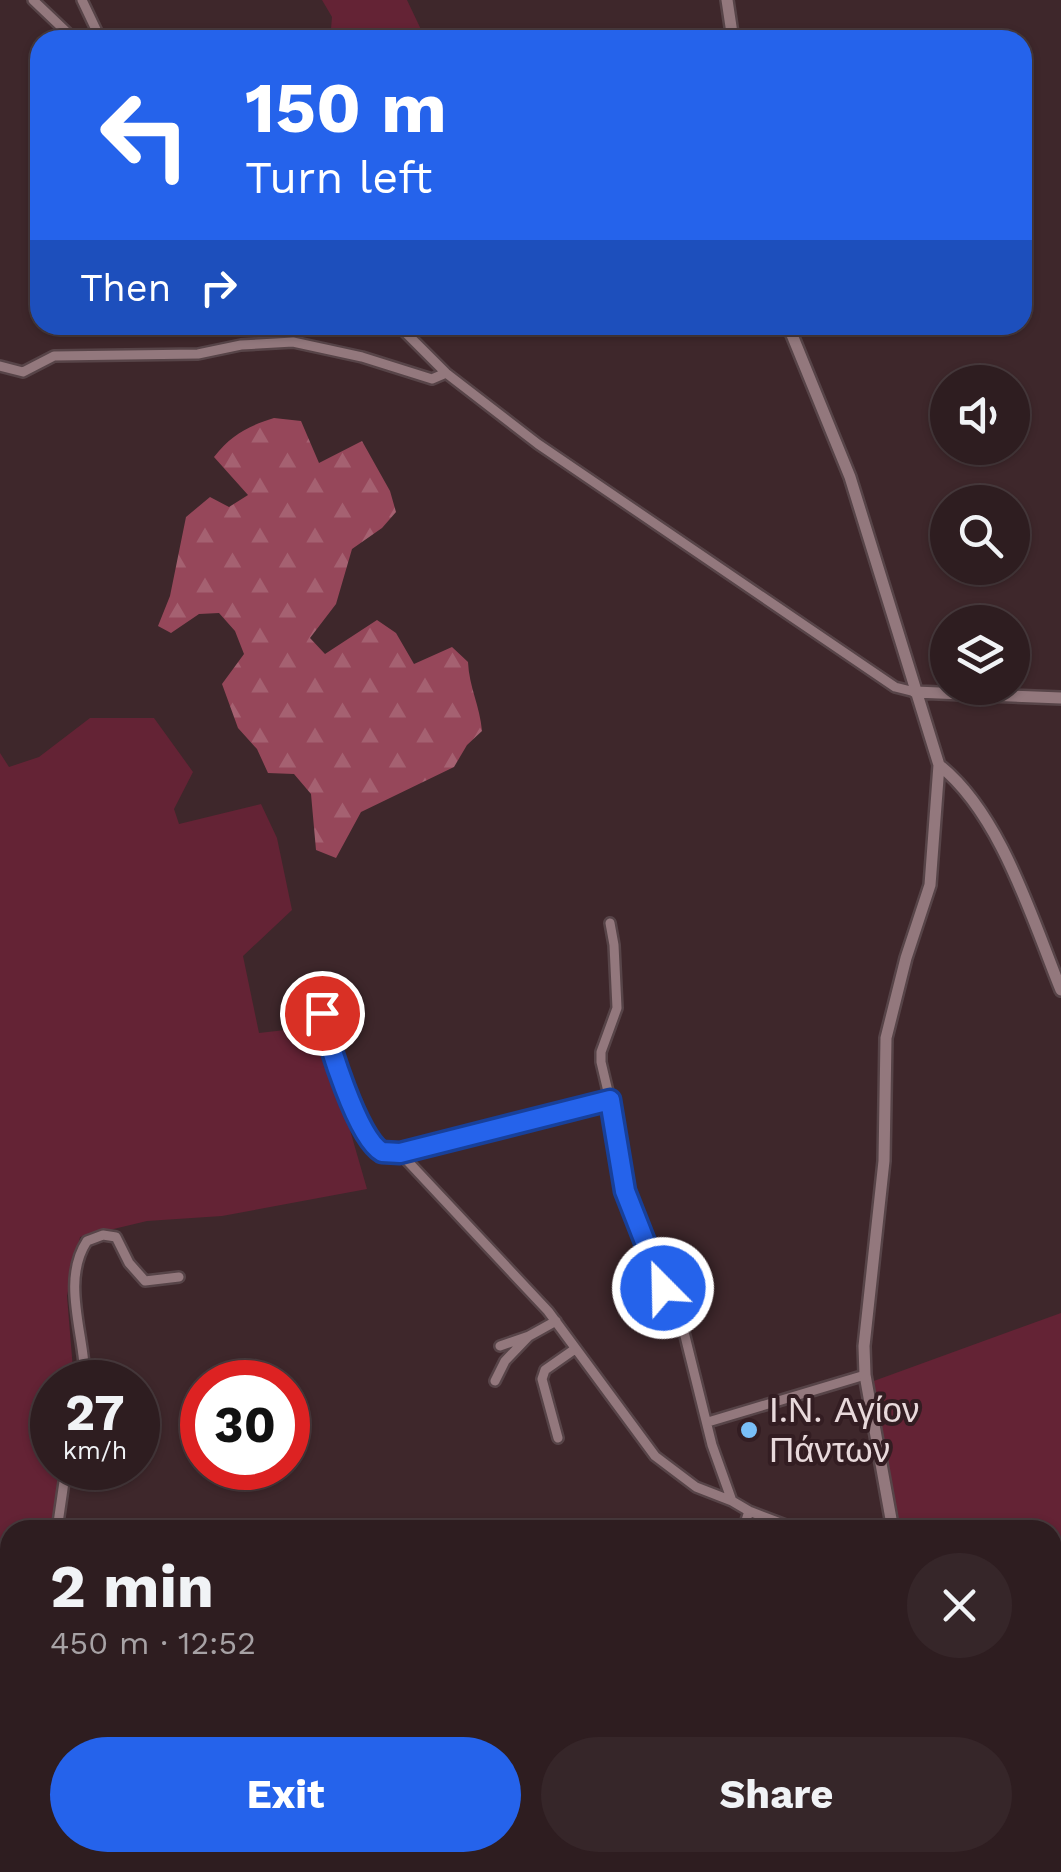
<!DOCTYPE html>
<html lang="en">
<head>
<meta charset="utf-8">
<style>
  :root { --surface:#2e1d20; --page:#362629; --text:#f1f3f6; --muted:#a7a2a5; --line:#493b3e; --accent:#2563eb }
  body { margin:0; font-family:"Work Sans",sans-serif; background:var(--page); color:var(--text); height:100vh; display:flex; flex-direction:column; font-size:38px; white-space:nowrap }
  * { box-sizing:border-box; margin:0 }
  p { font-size:32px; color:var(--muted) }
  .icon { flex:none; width:55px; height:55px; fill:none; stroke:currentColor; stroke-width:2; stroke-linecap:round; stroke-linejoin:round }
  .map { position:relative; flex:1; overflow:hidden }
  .sheet { position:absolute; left:0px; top:1520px; width:1062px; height:352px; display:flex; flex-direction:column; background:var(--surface); border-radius:30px 30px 0 0; box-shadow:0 2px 8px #0004,0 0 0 2px var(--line) }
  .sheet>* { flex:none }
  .guide { position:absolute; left:30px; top:30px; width:1002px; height:305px; border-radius:30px; box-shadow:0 2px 8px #0004,0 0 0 2px var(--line); background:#2563eb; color:#fff; overflow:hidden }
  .fabs { position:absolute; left:930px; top:365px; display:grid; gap:20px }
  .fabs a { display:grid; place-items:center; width:100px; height:100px; border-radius:50%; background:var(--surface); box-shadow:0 2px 8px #0004,0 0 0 2px var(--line); font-size:50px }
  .speed { position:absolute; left:30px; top:1360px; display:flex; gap:20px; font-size:50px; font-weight:700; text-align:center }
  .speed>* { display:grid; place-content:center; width:130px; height:130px; border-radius:50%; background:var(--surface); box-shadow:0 2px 8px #0004,0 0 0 2px var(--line); line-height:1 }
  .speed small { font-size:25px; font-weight:400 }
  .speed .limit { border:15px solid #d22; background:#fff; color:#111 }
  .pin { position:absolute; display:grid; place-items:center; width:85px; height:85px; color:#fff; margin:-42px; border:5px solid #fff; border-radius:50%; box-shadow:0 2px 10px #0007 }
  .me { position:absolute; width:110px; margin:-55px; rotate:337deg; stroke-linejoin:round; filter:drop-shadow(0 0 8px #0008) }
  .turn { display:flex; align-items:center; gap:35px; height:210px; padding:0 50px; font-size:45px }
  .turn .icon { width:130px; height:130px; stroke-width:2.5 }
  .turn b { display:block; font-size:70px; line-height:85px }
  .then { display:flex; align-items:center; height:95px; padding:0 50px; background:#0003; gap:20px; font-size:38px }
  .round { display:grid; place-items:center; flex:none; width:105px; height:105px; border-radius:52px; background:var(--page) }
  .headline { display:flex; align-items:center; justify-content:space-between; height:170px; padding:0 50px }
  h1 { font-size:60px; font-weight:700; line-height:75px }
  .primary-button { display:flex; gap:20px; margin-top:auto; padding:20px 50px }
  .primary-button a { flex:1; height:115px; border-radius:60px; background:var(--accent); color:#fff; font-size:40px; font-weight:700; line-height:115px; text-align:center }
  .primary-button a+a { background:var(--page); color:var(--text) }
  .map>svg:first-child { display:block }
</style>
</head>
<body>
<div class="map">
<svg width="1061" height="1872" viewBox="0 0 1061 1872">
  <defs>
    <pattern id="forest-firs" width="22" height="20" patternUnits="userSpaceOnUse" patternTransform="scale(2.5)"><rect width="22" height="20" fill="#96475a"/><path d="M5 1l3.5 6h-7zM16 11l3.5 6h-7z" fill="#a56171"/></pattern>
  </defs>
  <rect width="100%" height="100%" fill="#3e272b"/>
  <path fill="#642335" d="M322,0h85l19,40h-96l2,-23z
    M90,718h64l39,54 -19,37 5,15 82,-20 16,34 15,72 -49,46 16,77 61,-7 47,163 -145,27 -75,5 -67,16 -13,59 7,86h-22v86h7l-6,62h-43v110l-10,4v-891l9,14 30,-10z
    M1061,1313v424l-8,3 -1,-210h-154l-27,-148z"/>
  <path fill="url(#forest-firs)" d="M274,418l27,3 18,42 43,-22 28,50 6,21 -14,16 -30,21 -16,55 -26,34 15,16 52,-34 19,13 18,31 38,-17 16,15c1,25 12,44 14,69l-15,14 -13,22 -93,45 -25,46 -20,-8 -5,-56 -17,-20 -26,-1 -11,-24 -19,-21 -16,-44 22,-30 -9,-23 -16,-18 -20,1 -28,19 -13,-7 12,-30 16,-79 24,-20 19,10 19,-12 -34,-38c17,-22 34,-31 60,-39z"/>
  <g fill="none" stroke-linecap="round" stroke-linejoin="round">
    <defs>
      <path id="minor" d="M33,0l42,40
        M82,0l19,40
        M398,325l48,48 92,71 357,243 20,5
        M0,366l23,6 31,-16 144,-2 43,-9 52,-3 69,15 70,22 14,-6
        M610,923l4,22 3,63 -16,44v10l9,38
        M319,984c4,32 33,147 57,165 6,5 16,4 24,4l148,158 107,145 41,31 36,14 17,10
        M400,1153l210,-53 15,91 24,67 36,78 27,109 20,56
        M500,1346l29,-10 27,-15
        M495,1381l10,-20 24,-25
        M85,1382c1,-44 -25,-100 2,-141l16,-6 13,2 13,26 16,18 34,-4
        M708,1422l157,-47
        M558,1438l-16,-59 3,-9 30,-21
        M57,1530l9,-62
        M743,1530l6,-19 50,19
        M1052,1831l9,-3
        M741,1862l4,10
        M1026,1862l4,10
        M386,1872l34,-10"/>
      <path id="tertiary" d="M727,0l6,40
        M788,325l62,152 89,288 -9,120 -24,73 -20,80 -2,123 -20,185 1,29 28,155
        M915,692l146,6
        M939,765c62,49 93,154 122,225
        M945,1872l25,-10"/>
    </defs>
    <use href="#minor" stroke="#574448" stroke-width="14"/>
    <use href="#tertiary" stroke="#574448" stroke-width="16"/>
    <use href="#minor" stroke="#93787d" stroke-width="9"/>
    <use href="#tertiary" stroke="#93787d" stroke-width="11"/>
  </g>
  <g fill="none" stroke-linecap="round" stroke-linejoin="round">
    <defs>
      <path id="route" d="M322,1013c6,29 35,125 60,139l18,1 210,-53 15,91 38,97"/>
    </defs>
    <use href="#route" stroke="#184099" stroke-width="25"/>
    <use href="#route" stroke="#2563eb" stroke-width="18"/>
  </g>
  <circle fill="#79bff8" stroke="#331d22" stroke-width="4" cx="749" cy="1430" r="10"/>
  <g text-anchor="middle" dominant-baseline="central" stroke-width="8" stroke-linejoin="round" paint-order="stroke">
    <g font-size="35" fill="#e8d9db" stroke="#331d22" text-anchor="start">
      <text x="769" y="1410">Ι.Ν. Αγίον<tspan x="769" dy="40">Πάντων</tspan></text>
    </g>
  </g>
</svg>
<div class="fabs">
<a><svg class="icon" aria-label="sound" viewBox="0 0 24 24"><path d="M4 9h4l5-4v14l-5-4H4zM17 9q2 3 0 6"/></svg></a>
<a><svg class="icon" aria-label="search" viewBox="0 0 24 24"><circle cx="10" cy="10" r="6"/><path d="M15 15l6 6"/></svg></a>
<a><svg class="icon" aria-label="layers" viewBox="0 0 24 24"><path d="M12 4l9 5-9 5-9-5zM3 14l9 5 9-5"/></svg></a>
</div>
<div class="speed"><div>27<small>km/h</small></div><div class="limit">30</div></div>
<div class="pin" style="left:322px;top:1013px;background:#d93025"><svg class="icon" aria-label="arrive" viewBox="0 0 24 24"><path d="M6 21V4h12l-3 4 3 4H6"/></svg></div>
<svg class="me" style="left:663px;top:1288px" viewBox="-20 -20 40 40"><circle r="17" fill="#2563eb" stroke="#fff" stroke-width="3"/><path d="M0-11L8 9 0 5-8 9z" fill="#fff"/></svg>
<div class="guide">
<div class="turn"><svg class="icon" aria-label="left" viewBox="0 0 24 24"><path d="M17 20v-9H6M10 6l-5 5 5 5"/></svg><div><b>150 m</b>Turn left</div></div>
<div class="then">Then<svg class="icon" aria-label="right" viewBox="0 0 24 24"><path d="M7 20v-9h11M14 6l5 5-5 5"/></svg></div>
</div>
<section class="sheet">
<div class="headline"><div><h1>2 min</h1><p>450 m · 12:52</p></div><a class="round"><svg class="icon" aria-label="close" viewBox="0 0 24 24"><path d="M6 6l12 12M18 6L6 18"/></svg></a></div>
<div class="primary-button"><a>Exit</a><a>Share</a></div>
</section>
</div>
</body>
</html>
